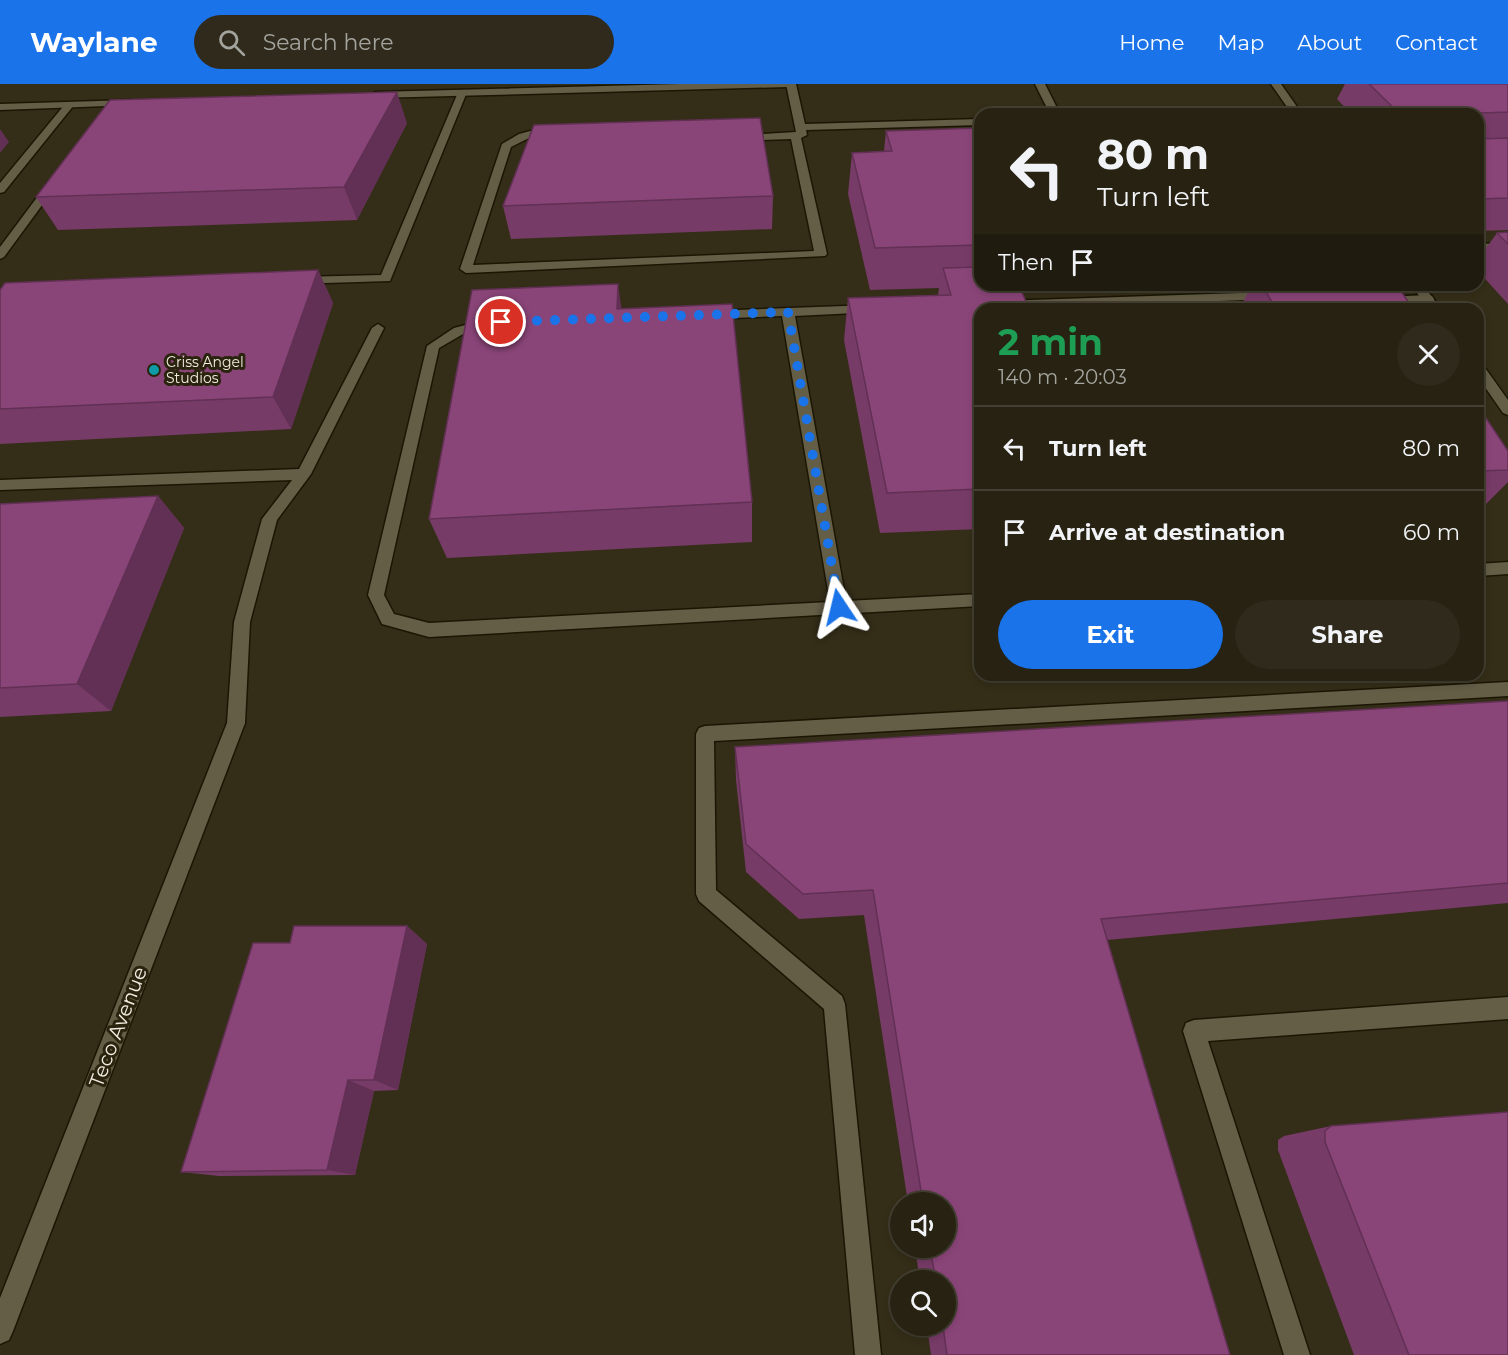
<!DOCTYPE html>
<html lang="en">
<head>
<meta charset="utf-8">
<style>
  :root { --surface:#272212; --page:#2f2a1b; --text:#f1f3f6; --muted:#a4a49f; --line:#433f32; --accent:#1a73e8 }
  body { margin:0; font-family:Montserrat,sans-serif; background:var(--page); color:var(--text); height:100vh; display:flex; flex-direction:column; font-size:22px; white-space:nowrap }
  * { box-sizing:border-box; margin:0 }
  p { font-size:20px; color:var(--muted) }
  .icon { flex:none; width:33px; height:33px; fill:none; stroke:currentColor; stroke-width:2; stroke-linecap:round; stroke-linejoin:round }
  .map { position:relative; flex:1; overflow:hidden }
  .sheet { position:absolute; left:974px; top:219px; width:510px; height:378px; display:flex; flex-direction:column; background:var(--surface); border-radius:18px; box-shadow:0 3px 9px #0003,0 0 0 2px var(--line) }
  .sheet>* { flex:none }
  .banner { position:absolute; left:974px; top:24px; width:510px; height:183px; border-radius:18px; box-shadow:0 3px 9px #0003,0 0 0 2px var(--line); background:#272212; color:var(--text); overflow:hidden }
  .controls { position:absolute; left:890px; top:1108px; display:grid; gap:12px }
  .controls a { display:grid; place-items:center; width:66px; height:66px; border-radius:50%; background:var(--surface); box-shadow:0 3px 9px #0003,0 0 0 2px var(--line); font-size:30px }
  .pin { position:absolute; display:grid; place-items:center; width:51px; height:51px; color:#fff; margin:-26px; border:3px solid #fff; border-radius:50%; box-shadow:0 2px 6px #0007 }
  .me { position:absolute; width:66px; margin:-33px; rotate:350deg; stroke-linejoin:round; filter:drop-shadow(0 0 4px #0008) }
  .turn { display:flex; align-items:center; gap:21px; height:126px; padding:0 24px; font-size:27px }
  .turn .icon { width:78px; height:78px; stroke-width:2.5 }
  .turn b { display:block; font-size:42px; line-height:51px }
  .then { display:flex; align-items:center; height:57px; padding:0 24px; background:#0003; gap:12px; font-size:22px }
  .round { display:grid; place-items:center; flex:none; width:63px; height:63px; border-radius:32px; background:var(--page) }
  .overview { display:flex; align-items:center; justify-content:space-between; height:102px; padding:0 24px }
  h1 { font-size:36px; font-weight:700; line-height:45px; color:#1e9e55 }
  .cta { display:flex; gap:12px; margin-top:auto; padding:12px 24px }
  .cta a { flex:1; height:69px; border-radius:36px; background:var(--accent); color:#fff; font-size:24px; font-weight:700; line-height:69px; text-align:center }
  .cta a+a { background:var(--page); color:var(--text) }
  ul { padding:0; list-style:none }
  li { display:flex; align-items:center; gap:18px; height:84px; padding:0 24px; border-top:2px solid var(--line) }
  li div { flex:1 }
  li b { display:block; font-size:22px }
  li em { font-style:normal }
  header { display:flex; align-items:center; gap:36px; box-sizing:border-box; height:84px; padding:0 30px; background:var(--accent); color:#fff }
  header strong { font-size:28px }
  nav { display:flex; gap:33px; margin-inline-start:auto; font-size:21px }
  .search { width:420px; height:54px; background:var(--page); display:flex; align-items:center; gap:15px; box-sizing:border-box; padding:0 21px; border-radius:33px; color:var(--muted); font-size:22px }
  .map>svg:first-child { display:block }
</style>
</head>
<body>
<header>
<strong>Waylane</strong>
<div class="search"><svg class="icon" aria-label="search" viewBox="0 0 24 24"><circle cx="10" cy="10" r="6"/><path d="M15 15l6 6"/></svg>Search here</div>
<nav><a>Home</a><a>Map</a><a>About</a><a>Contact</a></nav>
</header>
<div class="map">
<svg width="1508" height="1271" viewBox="0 0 1508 1271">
  <rect width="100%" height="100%" fill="#342e18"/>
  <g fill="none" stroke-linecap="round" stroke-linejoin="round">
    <defs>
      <path id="service" d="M786,0h10l9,40 175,-5v6l-174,5 1,5 -6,3 26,116 -2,2 -359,17 -6,-4 42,-125 17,-10 15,-4 20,-1 5,3 -5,3 -23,2 -20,10 -38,118 341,-14 -23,-112 -29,1 -27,-11 5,-3 23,8 33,-2z
        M1035,0h10l15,30h-10z
        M459,6l8,2 -77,189 -96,3v-6l4,-1 83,-2z
        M66,19l8,2 -70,87 -4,1v-10z
        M54,95l5,3 -55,75 -4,2v-12l50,-67z
        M1508,159v6l-30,1v-6z
        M1270,208l4,1 2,3 -2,3 -270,10 -6,-4 6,-4z
        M1428,211l4,1 2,3 -2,3 -48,3 -6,-4 6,-4z
        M872,221l4,1 2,3 -2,3 -81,4 51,285 134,-7v12l-551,31 -47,-13 -14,-29 59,-249 27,-18 34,-9 4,1 2,3 -2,3 -22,4 -31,18 -55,247 10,19 35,9 401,-21 -48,-286 -72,3 -6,-4 6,-4z
        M378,240l6,4 -73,146 -34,46 -27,102 -5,101 -3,5 -6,3 -6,-3 -3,-5 7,-101 28,-103 30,-39 -292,10v-10l299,-11 73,-141z
        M1508,478v12l-30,2v-12z
        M1508,598v14l-794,45 2,149 126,106 3,8 36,351h-26l-31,-346 -125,-108 -3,-7v-160l3,-6 6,-2z
        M1508,913v22l-300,22 102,314h-26l-101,-324 3,-8 8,-3z"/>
      <path id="minor" d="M236,631l6,3 3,5 -232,608 -4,9 -9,4v-46l227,-575 3,-5z"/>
      <path id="tertiary" d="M680,0h112l-5,3 -412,11 -5,-3 5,-3z
        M1271,0h10l21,30h-10z
        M131,16l3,1v4l-134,5v-6z
        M1411,201h12l18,24h-12z
        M1478,280l5,1 25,35v15l-5,-2 -25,-36z"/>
    </defs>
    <use href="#service" stroke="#1b1603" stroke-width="3"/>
    <use href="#minor" stroke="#1b1603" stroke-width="3"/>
    <use href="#tertiary" stroke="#1b1603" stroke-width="3"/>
    <use href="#service" fill="#645e47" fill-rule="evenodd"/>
    <use href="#minor" fill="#645e47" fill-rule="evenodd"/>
    <use href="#tertiary" fill="#645e47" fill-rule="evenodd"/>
  </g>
  <path fill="#773b67" d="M1345,0h163v146l-30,1v-117h-127l-14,-15z
    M407,39l-50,97 -299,10 -22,-33z
    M980,44v401l-100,4 -36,-193 4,-42 90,-3 1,-7 -69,2 -22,-96 4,-41 32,-2 2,-20z
    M773,112l-1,33 -261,10 -8,-33z
    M1508,148v72l-30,-33v-12l19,-26z
    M318,186l15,33 -42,126 -291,15v-154z
    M1252,201h145l16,24h-247l2,-5 75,-2z
    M621,225l131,193v40l-305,16 -18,-39z
    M1478,322l30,45v31l-28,28h-2z
    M158,412l26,32 -73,183 -111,6v-213z
    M1508,617v202l-401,37 123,415h-299l-4,-29h18v-45h-25l-5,-33h30v-45h-37l-44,-288 -65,4 -53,-47 -10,-92 -1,-33z
    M407,842l20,18 -29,146 -24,1 -19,84 -136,1 -38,-4 109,-229z
    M1331,1042l177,229h-154l-76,-205v-10l6,-4z"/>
  <path fill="#613054" d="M397,8l10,31 -50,97 -13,-33z
    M0,45l9,13 -9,11z
    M318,186l15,33 -42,126 -18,-32z
    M618,200l6,42 -7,-17z
    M158,412l26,32 -73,183 -34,-27z
    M407,842l20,18 -29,146 -24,-10z
    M348,996l26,11 -19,84 -28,-5z"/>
  <path fill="#8a4578" stroke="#613054" stroke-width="1.5" d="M1369,0h139v28l-54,2h-54z
    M397,8l-53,95 -308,10 74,-97z
    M760,34l13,78 -270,10 31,-81z
    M980,44v117l-105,3 -23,-95 40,-2 -6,-20z
    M1508,54v60l-29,1 -1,-1v-59z
    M1508,148v12l-11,-11z
    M980,183v18h39l10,24h-49v180l-93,4 -39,-195 103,-3 -8,-27z
    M318,186l-45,127 -273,12v-119l5,-7z
    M618,200l-1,25 115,-5 20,198 -323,17 43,-229z
    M1262,201h135l16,24h-243l-2,-5 104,-2z
    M1478,322l30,45v19l-30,1z
    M158,412l-81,188 -77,4v-184z
    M1508,617v182l-407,36 129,436h-283l-4,-29h2v-45h-9l-6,-33h15v-45h-22l-50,-313 -70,4 -57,-50 -11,-97z
    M294,842h113l-33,154h-26l-21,90 -146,2 72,-229h37z
    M1508,1028v243h-99l-84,-213v-11l6,-5z"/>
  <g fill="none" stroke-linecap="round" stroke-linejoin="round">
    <path stroke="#1a73e8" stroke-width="10" stroke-dasharray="0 18" d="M501,238l287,-10 51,295"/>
  </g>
  <circle fill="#0f9aa8" stroke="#2a240f" stroke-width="2" cx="154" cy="286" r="6"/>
  <g text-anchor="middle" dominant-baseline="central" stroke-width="6" stroke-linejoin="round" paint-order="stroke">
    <g font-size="14" fill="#f0ede0" stroke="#2a240f" text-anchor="start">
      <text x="166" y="278">Criss Angel<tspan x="166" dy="16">Studios</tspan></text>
    </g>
    <g font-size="20" fill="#f0ede0" stroke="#2a240f">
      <text transform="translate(118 943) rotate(-69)">Teco Avenue</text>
    </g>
  </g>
</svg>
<div class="controls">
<a><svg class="icon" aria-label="sound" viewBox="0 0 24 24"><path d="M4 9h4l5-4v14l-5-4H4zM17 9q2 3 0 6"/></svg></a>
<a><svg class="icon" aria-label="search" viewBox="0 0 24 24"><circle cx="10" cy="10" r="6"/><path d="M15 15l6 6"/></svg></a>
</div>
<div class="pin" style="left:501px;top:238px;background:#d93025"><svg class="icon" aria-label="arrive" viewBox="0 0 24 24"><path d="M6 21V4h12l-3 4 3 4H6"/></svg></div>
<svg class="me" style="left:839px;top:523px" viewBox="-20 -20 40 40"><path d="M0-17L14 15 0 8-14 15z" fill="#1a73e8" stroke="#fff" stroke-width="4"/></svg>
<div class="banner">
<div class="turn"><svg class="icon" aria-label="left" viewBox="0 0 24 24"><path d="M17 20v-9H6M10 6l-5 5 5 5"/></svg><div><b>80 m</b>Turn left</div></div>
<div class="then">Then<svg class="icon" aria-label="arrive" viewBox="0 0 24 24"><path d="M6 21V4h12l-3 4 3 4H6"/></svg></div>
</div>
<section class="sheet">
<div class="overview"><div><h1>2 min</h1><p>140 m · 20:03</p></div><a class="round"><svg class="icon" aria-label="close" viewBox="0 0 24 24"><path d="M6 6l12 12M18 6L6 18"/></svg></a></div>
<ul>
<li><svg class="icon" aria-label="left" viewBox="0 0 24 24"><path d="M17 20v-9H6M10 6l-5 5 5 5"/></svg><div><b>Turn left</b></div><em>80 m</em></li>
<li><svg class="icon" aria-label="arrive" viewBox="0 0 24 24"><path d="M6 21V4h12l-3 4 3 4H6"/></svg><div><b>Arrive at destination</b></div><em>60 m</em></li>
</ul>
<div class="cta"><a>Exit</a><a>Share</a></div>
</section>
</div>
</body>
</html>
